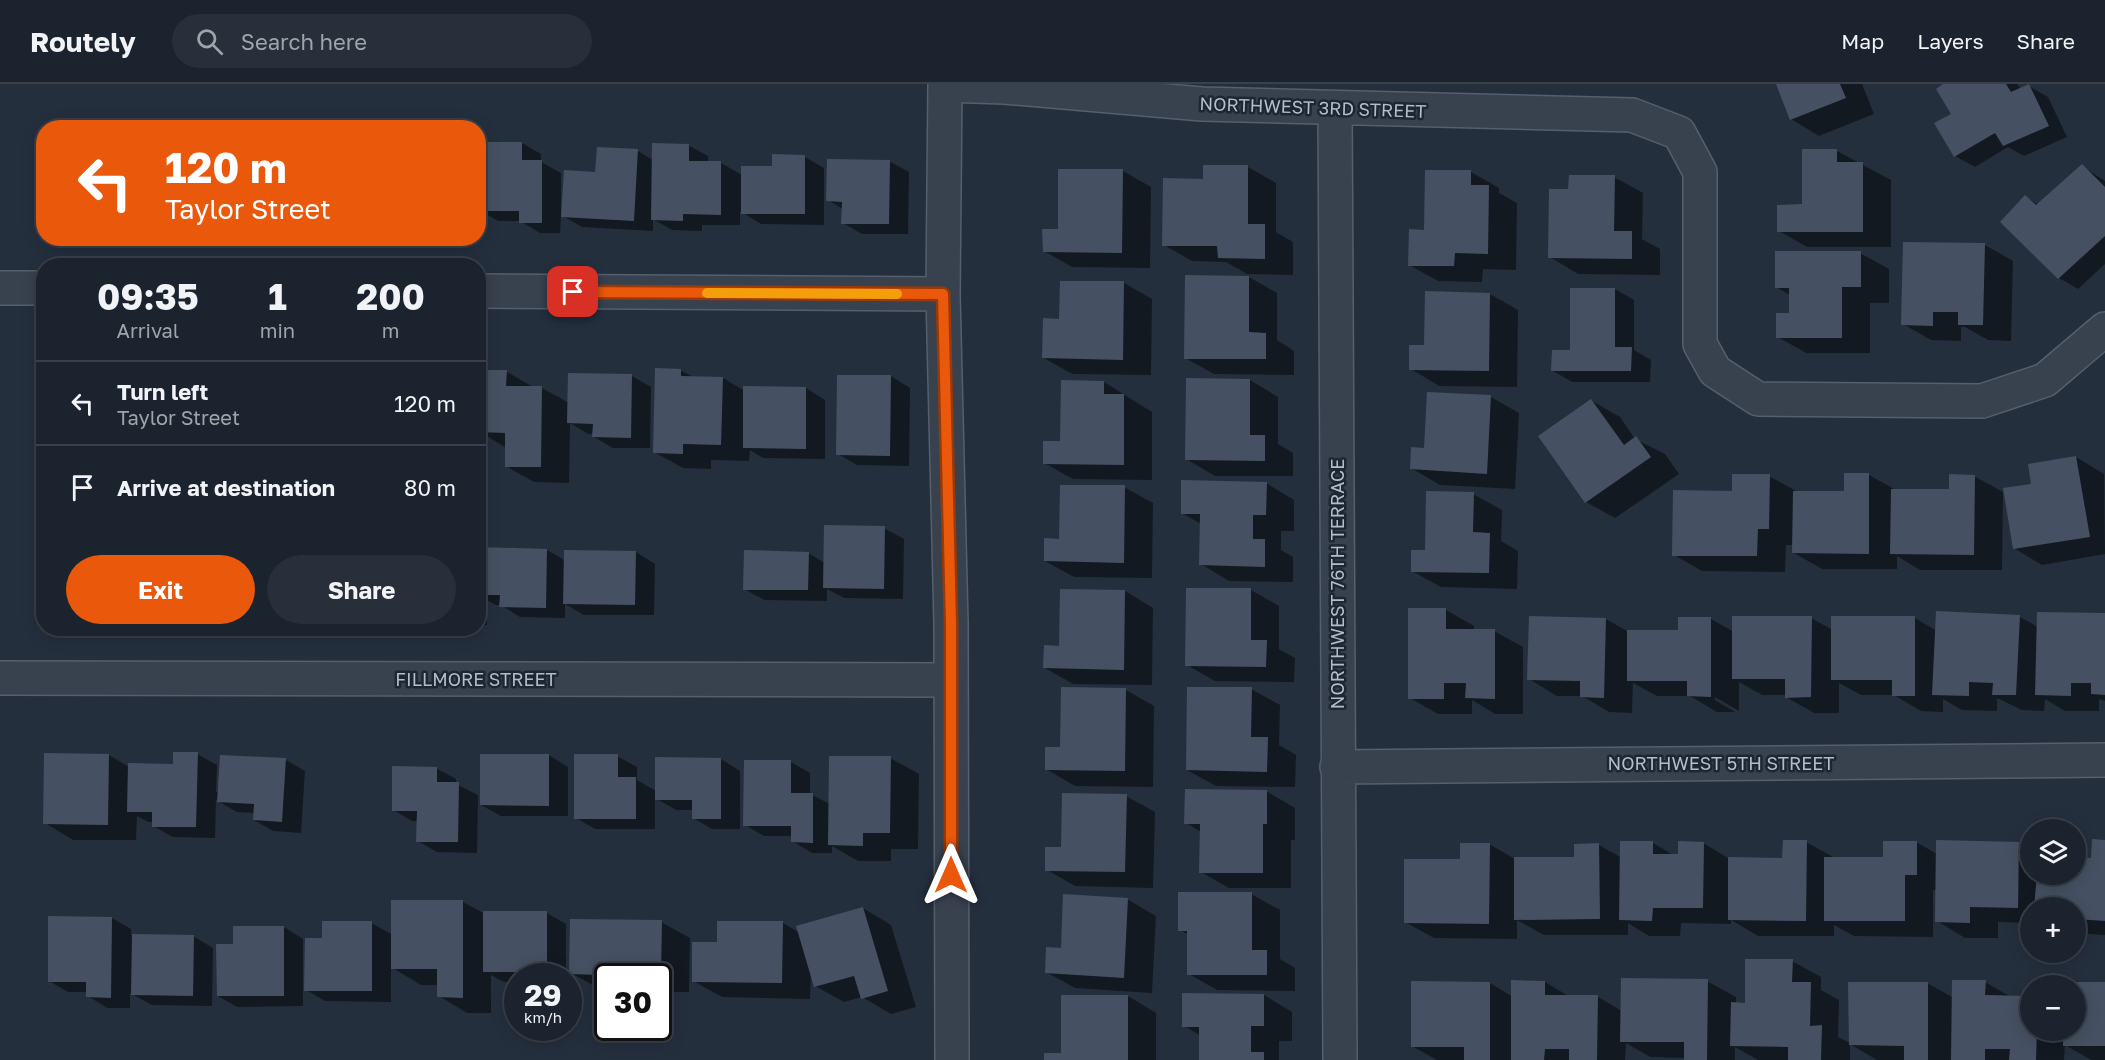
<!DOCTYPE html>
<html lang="en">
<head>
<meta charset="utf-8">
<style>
  :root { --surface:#1b232e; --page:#282f3a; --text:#f1f3f6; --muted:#a0a4aa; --line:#39404a; --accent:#ea580c }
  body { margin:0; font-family:"Golos Text",sans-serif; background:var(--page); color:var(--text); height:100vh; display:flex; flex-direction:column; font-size:22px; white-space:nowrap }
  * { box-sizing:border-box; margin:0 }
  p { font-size:20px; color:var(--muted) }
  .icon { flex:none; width:33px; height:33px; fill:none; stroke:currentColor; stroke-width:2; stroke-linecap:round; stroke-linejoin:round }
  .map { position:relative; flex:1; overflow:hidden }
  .drawer { position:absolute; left:36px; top:174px; width:450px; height:378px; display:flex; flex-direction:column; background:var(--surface); border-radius:24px; box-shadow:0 3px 15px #0003,0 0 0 2px var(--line) }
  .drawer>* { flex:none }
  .guide { position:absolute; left:36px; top:36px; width:450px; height:126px; border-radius:24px; box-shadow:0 3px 15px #0003,0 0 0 2px var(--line); background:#ea580c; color:#fff; overflow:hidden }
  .tools { position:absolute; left:2020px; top:735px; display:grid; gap:12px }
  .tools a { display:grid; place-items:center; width:66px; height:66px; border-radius:50%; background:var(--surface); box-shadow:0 3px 15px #0003,0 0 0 2px var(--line); font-size:30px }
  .speed { position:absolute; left:504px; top:879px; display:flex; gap:12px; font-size:30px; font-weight:700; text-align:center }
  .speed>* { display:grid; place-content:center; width:78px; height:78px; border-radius:50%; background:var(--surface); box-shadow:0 3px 15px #0003,0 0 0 2px var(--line); line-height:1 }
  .speed small { font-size:15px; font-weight:400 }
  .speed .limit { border:3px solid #111; border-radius:9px; background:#fff; color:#111 }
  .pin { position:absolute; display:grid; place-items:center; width:51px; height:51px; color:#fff; margin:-26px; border-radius:12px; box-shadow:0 3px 9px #0006 }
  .me { position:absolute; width:66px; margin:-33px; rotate:0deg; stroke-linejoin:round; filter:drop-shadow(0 0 4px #0008) }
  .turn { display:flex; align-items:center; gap:21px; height:126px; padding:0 30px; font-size:27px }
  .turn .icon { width:78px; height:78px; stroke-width:2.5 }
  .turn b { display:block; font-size:42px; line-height:51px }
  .eta { display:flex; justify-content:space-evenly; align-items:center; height:102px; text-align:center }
  .eta b { font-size:36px; font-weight:700; line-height:42px }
  .button { display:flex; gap:12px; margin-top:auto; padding:12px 30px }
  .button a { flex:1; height:69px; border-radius:36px; background:var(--accent); color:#fff; font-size:24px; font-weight:700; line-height:69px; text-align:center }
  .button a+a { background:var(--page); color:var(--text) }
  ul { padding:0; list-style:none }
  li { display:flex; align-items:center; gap:18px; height:84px; padding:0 30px; border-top:2px solid var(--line) }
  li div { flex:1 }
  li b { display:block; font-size:22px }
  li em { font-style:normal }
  header { display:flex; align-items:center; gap:36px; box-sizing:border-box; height:84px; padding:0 30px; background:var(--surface); border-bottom:2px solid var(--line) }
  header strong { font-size:28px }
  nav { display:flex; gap:33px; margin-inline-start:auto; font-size:21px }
  .search { width:420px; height:54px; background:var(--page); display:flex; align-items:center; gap:15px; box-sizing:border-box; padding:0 21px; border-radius:33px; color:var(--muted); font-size:22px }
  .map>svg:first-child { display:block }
</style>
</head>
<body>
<header>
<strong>Routely</strong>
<div class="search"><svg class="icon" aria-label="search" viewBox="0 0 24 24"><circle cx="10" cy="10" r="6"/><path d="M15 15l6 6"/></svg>Search here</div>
<nav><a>Map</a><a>Layers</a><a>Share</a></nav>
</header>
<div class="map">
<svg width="2105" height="976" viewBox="0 0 2105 976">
  <rect width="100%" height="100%" fill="#242f3e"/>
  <path fill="#0007" d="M1777,0h85l12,30 -55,22 -28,-17z
    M1946,0h71l4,5 8,-3 19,11 19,40 -43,19 -16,-9 -33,20 -20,-11 -19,-32 17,-9z
    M522,59l19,11v8l20,11v41h2l33,-41 42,-22 15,9 35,-15 20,11v7h13l21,12 31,-7 32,-11 19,11v57l-63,-1 -21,-13v14h-38v6l-30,-1 -19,-11v12l-71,-4 -21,-12 -1,18h-20l-20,-12h-22l-19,-11z
    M1804,66l33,1 54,29v67h-84l-28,-16 25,-25z
    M889,77l20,11 -1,62h-46l-19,-11v-14l-15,-9z
    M2082,82l23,15v83l-27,25 -19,-11 -57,-56 23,-25 14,8z
    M1248,83l28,16v49l17,10v33l-46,-1 -21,-12 -34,-1 -28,-16 41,-65z
    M1123,87l28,16 -1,81 -78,-1 -28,-16z
    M1471,88l28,16v5l18,10 -1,67 -33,-1 -1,13 -44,-1 -29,-16 17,-33z
    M1614,93l29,16 -1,46 18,10v26l-82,-1 -28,-17 20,-66z
    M221,154h45v2z
    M1985,161l28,16 -2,80 -23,-1 -23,-13h-4v14l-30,-1 -28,-16z
    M1860,169l29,16v34h-19v50h-64l-28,-16 12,-22v-20l-14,-8z
    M1249,193l28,16v47l17,11v24l-80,-1 -29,-16z
    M1124,199l28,16 -1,76 -79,-1 -28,-16 16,-37z
    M1615,205l19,11v50l17,10 -1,22h-78l-19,-11 18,-20z
    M1490,210l28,16 -1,77 -78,-1 -28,-17 15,-22z
    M680,286l13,7 30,1 22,13 61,-3 19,12v59l-62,-1 -13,-8 -1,11 -38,-1v9l-28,-1 -29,-16z
    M507,288l28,16h7l27,15 63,-27 19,11 -1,61h-37l-19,-11v-3h-6l-18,-11 -1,60 -35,-1 -28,-16v-18l-19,-12v20h-9v-79z
    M839,292h52l19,12 -1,78 -52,-1 -19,-11z
    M1250,296l28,17v47l15,9v23h-78l-29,-17z
    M1063,298h41l48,30v68l-79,-1 -29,-16 18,-20z
    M1428,310l63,3 28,16 -4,76 -75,-4 -29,-17 15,-18z
    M1592,317l28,16 15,22 30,15 14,20 -64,44 -29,-16z
    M2076,373l28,17 1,80 -63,11 -28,-17 19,-63z
    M1869,391l27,15 54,1 24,-15 29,16 -1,78h-82l-23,-14v13h-75l-28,-16v-8h-8l-1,27 -83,-1 -28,-16 60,-63 35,-16 29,16h48z
    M1266,399l28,17v31h-13v19l12,7v25l-64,-1 -28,-17v-40l-19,-11z
    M1124,403l29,16 -1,75 -78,-1 -29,-16 16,-21z
    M1473,410l29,16 -1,31 17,10 -1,38 -76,-2 -29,-16z
    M884,444l20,11 -1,60 -59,-1 -17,-9v12l-63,-1 -20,-11 64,-36 17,10z
    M478,453l10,5v7l59,1 19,11 70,-9 19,12 -1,51h-70l-19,-11v14l-45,-1 -19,-12h-5l-9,-5v25h-9z
    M1251,506l28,16v43l16,9 -1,24 -79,-1 -28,-16z
    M1125,507l28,17 -1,77 -79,-1 -28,-16 16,-21z
    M1446,526l28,16v5h20l29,16v67h-28l-23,-14v14h-34l-28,-16z
    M2105,530v87l-6,-2v12h-34l-20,-12 -1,12 -22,-1 -25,-12v13l-35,-1 -19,-11v13l-22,-1 -27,-16h-33l-22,-12v30h-25l-28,-16v-2h-24l-23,-13v29l-24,-14v3l20,12h-18l-27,-16h-33l-24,-13 -1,30 -23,-1 -27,-16h-25l-28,-17 1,-62 76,2 21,12h52l32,-12 23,13 77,-14 22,12 82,-12 22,13 83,-14 18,10z
    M1251,605l29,16 -1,40 17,10 -1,32 -79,-1 -29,-16z
    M1126,606l28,16 -1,81 -78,-1 -29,-17 16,-20z
    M197,670l20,11 -1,27 70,-32 19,11 -4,62 -28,-2 -19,-11 1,-7 -18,-1 -21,-12 -1,38 -42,-1 -20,-11v-4h-5l-11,-6 -1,24h-63l-28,-17 64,-68 20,12 46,-1z
    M549,671l19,12v49h-67l-20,-11z
    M617,672l20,11v13l19,11 65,-32 19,12v58h-28l-19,-11v-8h-17l-21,-12v31h-60l-19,-11z
    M890,674l29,16 -1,75h-27v12h-33l-26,-15v7h-20l-20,-12v-5h-28l-19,-11 46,-63 19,11v21l20,10z
    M436,684l20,11v5l22,11 -1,58 -40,-1 -19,-11v-20h-6l-19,-11z
    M1266,707l29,17v32h-4v48h-62l-28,-16v-40l-15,-9z
    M1126,712l29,16 -2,76 -78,-2 -28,-16 16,-22z
    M1806,758l29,16 49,1 32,-17 21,12 81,-11 13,7v24h45v-15l16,1 13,-18v93l-29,-2v-25h-45v15l-33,-1v16h-33l-28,-17v-31h-4v47l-79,-1 -20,-11v11h-76l-27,-16v4l-50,-1 -1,13h-31l-21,-13v12h-84l-27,-15v19l-83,-1 -29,-16 56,-61 28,-17 26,15 60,-1 24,-13 23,13 31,-15 22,13 28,-13 27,16h54z
    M1251,810l29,16v49l15,9v23l-78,-1 -28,-16v-39l-9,-5z
    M1127,815l29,17 -4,77 -77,-5 -29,-16z
    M393,817l70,1 22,12 62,-1 19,11v52h-48v6h-14l-13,-7v38h-24l-28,-17v-11h-18l-30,-18v35l-66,-1 -19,-11 17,-51 48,-16 22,12z
    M863,824l28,17 25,82 -25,7 -29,-17 -18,5 -29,-16 -4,-14 -1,27 -88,-2 -29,-16 26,-37 64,-21 17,10z
    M112,834l19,11v6l62,1 20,12 -1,58 -60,-1 -22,-12v15h-23l-19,-12v-4h-20l-19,-11z
    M661,838l29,16 -1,54h-29l-1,22 -1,-38h-50v24l-6,-3v-7l-31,-17z
    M284,843l19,12v67l-66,1 -19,-11 16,-51z
    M1792,877l29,16v13l18,10 -1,37 12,6 77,-60 27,15 31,-16 26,15h20v33h45l29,-47v77h-14l-26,-15 -1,15h-187l-27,-16v16h-92l-23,-13v13h-50v-2l-35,-1 -24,-14 -1,17h-188l-25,-14 78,-63 23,14 32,-15 25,15h28l24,14 85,-30 29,16v7l10,1z
    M1264,911l28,17v29h-13v19h-78v-24l-17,-10z
    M1128,912l28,17v47h-110l17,-5z"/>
  <path fill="#455162" d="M1776,0h64l6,14 -56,22z
    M1943,0h63l5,8 18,-8 20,42 -46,20 -8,-13 -41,24 -20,-34 17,-9 -15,-25z
    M478,58h44v18h20v63h-23v-12h-41z
    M652,59l37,1v17h32v54l-38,-1v7l-32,-1z
    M597,63l41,2 -4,72 -73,-4 3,-47 31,2z
    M1802,65h35v13h26v70h-86v-27l25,-1z
    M772,70l33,1v59h-64v-48h31z
    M827,75l63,1 -1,64h-48l1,-22 -16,-1z
    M2082,80l23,23v49l-47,43 -58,-57 25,-27 11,10z
    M1203,81h45v59h17v35l-47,-1 -1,-12h-55l1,-68 40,1z
    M1058,85h65l-1,84 -79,-1 -1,-23h16z
    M1425,86h46v15h18l-1,69 -33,-1 -1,13h-46l1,-37 15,1z
    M1569,91h46l-1,56h18v28l-84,-1 1,-69h19z
    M1903,158l82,1 -2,82h-25v-13h-25v14l-32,-1z
    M1775,167h86v36h-19v51h-66v-25h13v-25h-14z
    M1185,191l64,1v56l17,1v26h-82z
    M1060,197h64l-1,79 -81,-2 1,-40 16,1z
    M1570,204h45v59h17l-1,24h-80l1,-21h18z
    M1425,207l65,2 -1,78 -80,-1v-25h15z
    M655,284l26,1v7l42,1 -2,68 -38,-1v10l-30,-1z
    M478,286h29l-1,16h36l-1,81h-36v-34l-27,-1z
    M568,289l64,1 -1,64 -39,-1 1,-13 -26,-1z
    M837,291h54l-1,81 -54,-1z
    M1186,294l64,1v56h15v26l-80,-1z
    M1061,296l43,1v13h20v71l-81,-1v-23h17z
    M743,302l63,1v62l-63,-1z
    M1427,308l64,3 -4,79 -77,-5 1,-22 13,1z
    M1591,315l33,46 12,-9 15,21 -66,46 -47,-67z
    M2076,372l14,81 -77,12 -10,-61 28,-4 -3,-20z
    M1844,389h25v81l-77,-1 1,-62h51z
    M1732,390h38l-1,55h-11l-1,27h-85l1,-66 59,1z
    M1949,390l26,1 -1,80 -84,-1 1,-65h58z
    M1181,396l86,2 -1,33h-13v24h12v28l-66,-2 1,-51h-19z
    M1060,401h65l-1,78 -80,-2v-23l15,1z
    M1426,407l48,1 -1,40 17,1 -1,40 -78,-1v-22h14z
    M824,441l61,1 -1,63 -61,-1z
    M478,463l69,2 -1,59 -47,-1 1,-12h-22z
    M564,466l72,1 -1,54 -72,-1z
    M744,466l65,2 -1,38h-65z
    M1186,504h65v52h16l-1,27 -81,-1z
    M1060,505l65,1 -1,80 -81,-2 1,-23 15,1z
    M1408,524h38v21h49v70l-30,-1 1,-15h-22v16h-36z
    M1936,527l84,4 -4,80h-24l1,-12 -24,-1v14l-37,-1z
    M2037,528l68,1v82l-14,-1v-11h-20v13l-36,-1z
    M1529,532l77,2 -2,80 -24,-1v-16l-53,-1z
    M1732,532h80l-1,81 -26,1v-19h-53z
    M1831,532h84v80h-23v-16h-61z
    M1678,533h33v80l-24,-1v-15h-60v-51h51z
    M1061,603l65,1 -1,83 -80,-1v-23h15z
    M1187,603h65l-1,50h17l-1,35 -81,-2z
    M173,668h25l-2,75h-44v-15h-25l1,-49 45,1z
    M44,669l65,1 -1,71 -65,-1z
    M480,670h69v52l-69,-1z
    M574,670h44v23h18v42h-62z
    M220,671l66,3 -4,64 -29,-2 1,-16 -37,-2z
    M829,672h62l-1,77h-27v13l-35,-1z
    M655,673l66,1v61h-29v-19h-37z
    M744,676h47v33h22v50l-22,-1v-16h-48z
    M392,682l45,1v15h22l-1,60h-42l1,-31h-25z
    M1185,705l82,1v34h-4v49h-64l1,-49h-16z
    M1062,709l65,1 -2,78 -80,-1v-24h16z
    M2092,755l13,1v81l-29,-2v-11h-42l3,-34h39v-17l15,1z
    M1783,756h24l-1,81 -78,-1v-63l54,1z
    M1936,756l83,2 -1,66 -48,-1v16l-35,-1z
    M1620,757h33v13h25v-13l26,1 -1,66h-50l-1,13 -33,-1z
    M1883,757h34v34h-12v46h-81v-64h59z
    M1460,759h30l-1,81 -85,-1v-64h56z
    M1599,759l1,76 -86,1v-63h60v-13z
    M1178,808h74v58h15v25h-80v-44h-9z
    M1063,810l65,4 -4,80 -79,-5 1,-26 15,1z
    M391,816h72v98l-26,-1v-28h-46z
    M863,823l25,84 -27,8 -7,-23 -40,11 -18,-61z
    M483,827h64v65h-20v-4h-44z
    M48,832l64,1 -1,81 -25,-1v-15h-38z
    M570,835l92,1 -1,57 -53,-1v22h-8v-23l-31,-1z
    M322,837h50v70h-68l1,-53h17z
    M717,837h66l-1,62 -90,-1v-40h25z
    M233,842h51v70h-67l-1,-52h17z
    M132,850l62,1 -1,61 -62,-1z
    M1745,875h48l-1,23h19l-1,44 12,-1 -1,35h-33v-13l-58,-1 1,-44 14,1z
    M1621,894l87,1 -1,81h-23v-18h-64z
    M1511,896l34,1v14h53l-1,65h-28v-11h-24l-1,11h-33z
    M1952,896h34l-1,15 46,1v34h6l-1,30h-27l1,-11h-25v11h-34z
    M1411,897l79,1v78h-26v-13h-53z
    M1848,898h80v78h-24v-14l-55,-1z
    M2064,898h41v64h-42v-16h13v-44h-13z
    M1182,909l82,1v32h-13v26h13v8h-65v-33h-17z
    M1061,911h67v65h-84v-7h17z"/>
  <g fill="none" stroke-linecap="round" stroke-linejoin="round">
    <defs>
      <path id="minor" d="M945,0l-2,210 8,329 1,437
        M945,1l59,2 198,17 430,11 47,18 21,39v172l15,27 43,28 224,2 63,-21 60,-51
        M1335,24l5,952
        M0,204h44
        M478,207l465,3
        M0,594l951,2
        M1337,683l768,-7"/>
    </defs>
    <use href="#minor" stroke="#565f6c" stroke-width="36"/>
    <use href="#minor" stroke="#38414e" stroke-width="33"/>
  </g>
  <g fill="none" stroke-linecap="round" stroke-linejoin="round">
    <defs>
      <path id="route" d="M573,208l370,2 8,329v252"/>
    </defs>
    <use href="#route" stroke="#983908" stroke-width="15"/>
    <use href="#route" stroke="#ea580c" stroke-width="10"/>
    <path stroke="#f59e0b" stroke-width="10" d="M707,209l190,1"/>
  </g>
  <g text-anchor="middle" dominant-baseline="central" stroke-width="5" stroke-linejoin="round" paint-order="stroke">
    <g font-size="18" fill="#b4bcc9" stroke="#1d2633">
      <text transform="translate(1313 23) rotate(2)">NORTHWEST 3RD STREET</text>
      <text transform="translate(1337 500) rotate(-90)">NORTHWEST 76TH TERRACE</text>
      <text x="476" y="595">FILLMORE STREET</text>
      <text x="1721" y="679">NORTHWEST 5TH STREET</text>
    </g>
  </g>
</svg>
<div class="tools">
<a><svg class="icon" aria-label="layers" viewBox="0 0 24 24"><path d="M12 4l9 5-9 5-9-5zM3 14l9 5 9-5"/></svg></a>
<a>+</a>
<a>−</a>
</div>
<div class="speed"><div>29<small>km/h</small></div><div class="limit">30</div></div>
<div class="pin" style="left:573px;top:208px;background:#d93025"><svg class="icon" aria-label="arrive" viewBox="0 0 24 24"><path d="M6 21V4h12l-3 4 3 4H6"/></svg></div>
<svg class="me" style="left:951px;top:791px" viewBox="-20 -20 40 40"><path d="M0-17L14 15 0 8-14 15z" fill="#ea580c" stroke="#fff" stroke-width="4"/></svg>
<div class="guide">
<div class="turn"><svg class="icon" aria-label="left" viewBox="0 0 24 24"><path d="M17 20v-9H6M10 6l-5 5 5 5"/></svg><div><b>120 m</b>Taylor Street</div></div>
</div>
<section class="drawer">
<div class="eta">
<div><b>09:35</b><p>Arrival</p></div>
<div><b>1</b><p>min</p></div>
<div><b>200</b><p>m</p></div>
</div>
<ul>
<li><svg class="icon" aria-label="left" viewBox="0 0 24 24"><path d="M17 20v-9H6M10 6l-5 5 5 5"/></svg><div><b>Turn left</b><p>Taylor Street</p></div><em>120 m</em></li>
<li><svg class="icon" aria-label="arrive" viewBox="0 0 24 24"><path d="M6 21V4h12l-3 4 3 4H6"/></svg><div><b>Arrive at destination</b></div><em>80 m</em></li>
</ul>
<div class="button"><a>Exit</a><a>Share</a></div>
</section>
</div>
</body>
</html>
